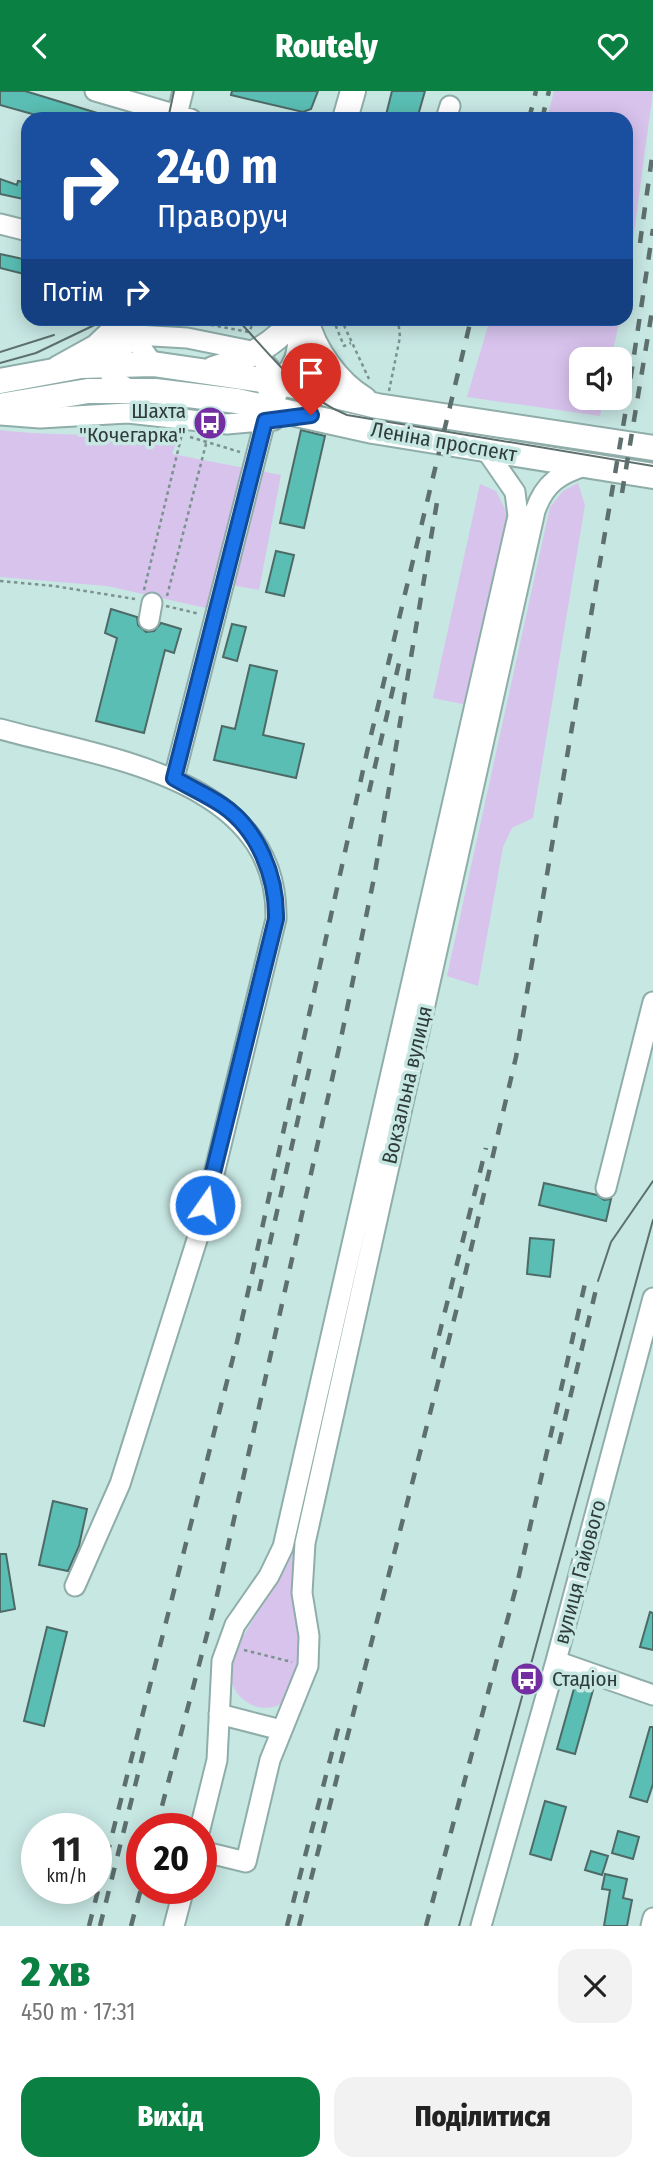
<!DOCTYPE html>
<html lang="uk">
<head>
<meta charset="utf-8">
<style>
  :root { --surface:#fff; --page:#f2f2f2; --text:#222; --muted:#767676; --accent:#0b8043 }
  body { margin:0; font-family:"Fira Sans Condensed",sans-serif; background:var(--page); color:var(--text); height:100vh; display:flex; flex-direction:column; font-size:26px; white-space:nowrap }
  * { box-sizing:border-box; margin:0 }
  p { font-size:23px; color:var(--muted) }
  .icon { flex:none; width:38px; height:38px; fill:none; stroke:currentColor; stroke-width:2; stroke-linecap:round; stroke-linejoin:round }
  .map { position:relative; height:1835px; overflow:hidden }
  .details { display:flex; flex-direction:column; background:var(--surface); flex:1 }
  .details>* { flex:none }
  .top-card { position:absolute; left:21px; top:21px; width:612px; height:214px; border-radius:21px; box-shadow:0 4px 18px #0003; background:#1a4fa0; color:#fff; overflow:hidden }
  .buttons { position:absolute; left:569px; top:256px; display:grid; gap:14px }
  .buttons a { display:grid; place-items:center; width:63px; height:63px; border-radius:14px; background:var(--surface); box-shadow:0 4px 18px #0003; font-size:35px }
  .speed { position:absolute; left:21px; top:1722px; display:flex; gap:14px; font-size:35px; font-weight:700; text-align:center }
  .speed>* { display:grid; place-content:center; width:91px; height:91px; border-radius:50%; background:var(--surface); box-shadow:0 4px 18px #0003; line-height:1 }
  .speed small { font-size:18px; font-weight:400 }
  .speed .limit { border:10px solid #d22; background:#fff; color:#111 }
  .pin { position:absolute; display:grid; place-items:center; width:60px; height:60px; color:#fff; margin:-72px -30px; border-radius:50% 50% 50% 0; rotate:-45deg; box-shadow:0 0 7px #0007 }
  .pin .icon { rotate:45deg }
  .me { position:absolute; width:77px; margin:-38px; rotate:13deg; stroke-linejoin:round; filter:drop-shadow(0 0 5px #0008) }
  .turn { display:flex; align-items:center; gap:24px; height:147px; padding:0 21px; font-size:32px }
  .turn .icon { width:91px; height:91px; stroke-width:2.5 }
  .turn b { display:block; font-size:49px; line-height:60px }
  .then { display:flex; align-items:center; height:66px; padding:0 21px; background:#0003; gap:14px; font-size:26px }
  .round { display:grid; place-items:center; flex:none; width:74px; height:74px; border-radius:21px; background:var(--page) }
  .headline { display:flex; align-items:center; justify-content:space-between; height:119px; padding:0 21px }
  h1 { font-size:42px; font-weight:800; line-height:52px; color:var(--accent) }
  .button { display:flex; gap:14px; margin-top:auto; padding:14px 21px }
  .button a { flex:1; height:80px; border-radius:21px; background:var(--accent); color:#fff; font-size:28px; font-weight:800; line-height:80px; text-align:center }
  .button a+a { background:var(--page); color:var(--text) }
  header { display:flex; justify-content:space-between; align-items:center; height:91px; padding:0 21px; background:var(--accent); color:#fff; font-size:32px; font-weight:800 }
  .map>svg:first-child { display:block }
</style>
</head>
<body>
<header><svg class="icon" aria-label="back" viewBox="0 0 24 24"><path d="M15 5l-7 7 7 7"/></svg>Routely<svg class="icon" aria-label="heart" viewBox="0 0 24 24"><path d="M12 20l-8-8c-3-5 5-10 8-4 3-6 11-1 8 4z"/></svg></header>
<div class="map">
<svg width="653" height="1835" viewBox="0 0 653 1835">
  <rect width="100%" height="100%" fill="#c7e7e3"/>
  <path fill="#d8c3ed" d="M554,0h99l-26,194 -1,-166h-79z
    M490,228h130l-9,40h-30v38h23l-4,19 -133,-19z
    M0,339c59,8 117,0 176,13l-4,11 109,21 -22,115 -27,-5 -8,27 -117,-26 -107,-9z
    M578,392l7,22 -52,313 -21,10 -9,19 -25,139 -31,-10 103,-469 13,-16z
    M480,393l16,7 9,18 4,23 -42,173 -34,-7z
    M293,1462c0,39 19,104 0,138 -20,35 -69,10 -62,-25 6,-31 48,-79 62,-113z"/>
  <path fill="#5abeb4" stroke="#4d6a66" stroke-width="2" d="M0,0h25l82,25 -1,3h-56l-50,-14z
    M232,0h86l-7,18 -8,3 -72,-17z
    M392,0h33l-8,28h-32z
    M0,88l17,6 1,-4 10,2v17l-28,-6z
    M0,163l28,6v15l-28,-7z
    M301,339l24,6 -21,92 -24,-5z
    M276,460l18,4 -10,41 -18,-4z
    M111,518l26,8 1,8 8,7 8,-1 7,-8 20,6 -7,24 -9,-3 -21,83 -48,-12 21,-83 -12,-5z
    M232,533l14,3 -9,34 -14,-4z
    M250,574l27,6 -14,64 41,9 -8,34 -82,-18 8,-34 13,3z
    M544,1092l53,12 7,5 7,-1 -5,22 -67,-16z
    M530,1147l24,2 -4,37 -23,-3z
    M53,1410l34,8 -8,37 -11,25 -29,-6z
    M0,1463h6l9,55 -15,3z
    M650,1521l3,1v37l-13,-3z
    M47,1536l20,5 -23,94 -20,-5z
    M575,1594l18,5 -18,64 -18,-5z
    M650,1636h3v57l-6,18 -17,-5z
    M545,1710l21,6 -15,53 -21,-6z
    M618,1740l21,6 -6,22 -21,-6z
    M591,1760l17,5 -6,19 -17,-5z
    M605,1783l22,5 -4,19 9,2 -5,26h-23l6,-36 -8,-1z"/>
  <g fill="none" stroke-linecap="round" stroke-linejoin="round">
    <defs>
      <path id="minor" d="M95,0l96,28
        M176,28l7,-28
        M446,28l4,-13
        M0,133l28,7
        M121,228l-16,46 9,15 21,13
        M134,228l4,24 15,21
        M105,274l31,-30 51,3 69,14 26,31 -17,38 -91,357
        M57,275l38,-21 23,-22
        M0,324l40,3 88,-5 99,11 47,-4
        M149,529l3,-17
        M0,638c103,29 279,48 276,190l-75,308 -81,257 -45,102
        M606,1097l47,-186
        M556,1570l97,34
        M219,1623l62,16
        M200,1738l17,-69 5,-99 13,-36 34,-49 14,-29 235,-1031 -3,-24 -29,-42
        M201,1760l45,11 24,-102 38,-94 1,-30 -7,-43 3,-50 230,-1032c10,-29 25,-37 52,-46
        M174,1835l10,-38
        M481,1835l75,-265 97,-363
        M651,1835l2,-8"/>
      <path id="major" d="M345,28l8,-28
        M306,228c7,30 31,64 58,80
        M213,278c31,-9 62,-23 81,-50
        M0,290l81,-15 72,-2 129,19 95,23 276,42
        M270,298c30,-16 31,-39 32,-70
        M0,315l88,-15h67l82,10 136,30 280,45"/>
    </defs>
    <use href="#minor" stroke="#8fada9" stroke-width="23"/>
    <use href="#major" stroke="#8fada9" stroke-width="28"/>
    <path stroke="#7b928f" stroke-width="2.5" stroke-dasharray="3.5 3.5" stroke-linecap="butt" d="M333,228l11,27 7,-3
      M341,228l28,60
      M190,230l59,11 6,-13
      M389,300l11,-54 -2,-18
      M190,346l50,15
      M0,490l54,5 81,13
      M144,499l38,-156
      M167,505l41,-160
      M166,515l34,8
      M244,1559l48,12"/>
    <use href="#minor" stroke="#fff" stroke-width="19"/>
    <use href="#major" stroke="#fff" stroke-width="24"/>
    <path stroke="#5d706d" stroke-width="2" d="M168,28l6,-28
      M237,228c34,36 63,77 110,96l306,51
      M0,261l54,-17
      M0,272l36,-10 71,-34
      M598,1190l13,-39 42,-61
      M459,1835l194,-706"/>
    <path stroke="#5d706d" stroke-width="4.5" stroke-dasharray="12 12" stroke-linecap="butt" d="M529,28l7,-28
      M542,28l7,-28
      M640,152l13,-93
      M622,402l31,-188
      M369,701l30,-129
      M259,1200l51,-225
      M433,1268l53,-211
      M559,1353l39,-163
      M156,1738l60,-229 123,-552 35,-170 63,-376
      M89,1835l148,-584 130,-590 104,-433
      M100,1835l45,-180
      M131,1835l11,-41
      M287,1835l52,-201
      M299,1835l161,-630 56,-239 109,-642 28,-186
      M426,1835l92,-346 68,-301"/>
  </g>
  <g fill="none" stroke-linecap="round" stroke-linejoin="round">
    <defs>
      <path id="route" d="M205,1114l71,-286c1,-42 -18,-90 -54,-114 -15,-10 -33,-18 -48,-27l91,-357 46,-6"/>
    </defs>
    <use href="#route" stroke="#114b97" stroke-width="18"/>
    <use href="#route" stroke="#1a73e8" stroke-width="12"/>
  </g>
  <defs>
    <symbol id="bus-disc" viewBox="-11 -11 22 22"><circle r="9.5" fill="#732ea1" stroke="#c7e7e3"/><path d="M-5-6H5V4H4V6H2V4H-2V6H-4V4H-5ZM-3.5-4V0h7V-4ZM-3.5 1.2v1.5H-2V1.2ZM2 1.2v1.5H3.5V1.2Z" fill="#fff"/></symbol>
  </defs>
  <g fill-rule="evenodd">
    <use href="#bus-disc" x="191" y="313" width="38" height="38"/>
    <use href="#bus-disc" x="508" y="1569" width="38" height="38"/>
  </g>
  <g text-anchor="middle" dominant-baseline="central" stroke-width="7" stroke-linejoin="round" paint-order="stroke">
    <g font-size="21" fill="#2f3c3a" stroke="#c7e7e3" text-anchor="end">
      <text x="186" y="320">Шахта<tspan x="186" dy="24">"Кочегарка"</tspan></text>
      <text x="552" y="1588" text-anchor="start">Стадіон</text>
    </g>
    <g font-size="21" fill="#2f3c3a" stroke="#c7e7e3">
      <text transform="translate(444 351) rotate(10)">Леніна проспект</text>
      <text transform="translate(407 994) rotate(-77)">Вокзальна вулиця</text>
      <text transform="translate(580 1481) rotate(-75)">вулиця Гайового</text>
    </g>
  </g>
</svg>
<div class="buttons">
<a><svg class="icon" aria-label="sound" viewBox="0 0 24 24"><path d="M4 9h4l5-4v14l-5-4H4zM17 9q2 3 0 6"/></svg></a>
</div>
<div class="speed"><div>11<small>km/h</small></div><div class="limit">20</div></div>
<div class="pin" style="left:311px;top:324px;background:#d93025"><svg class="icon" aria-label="arrive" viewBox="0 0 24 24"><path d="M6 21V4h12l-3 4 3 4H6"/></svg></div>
<svg class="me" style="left:205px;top:1114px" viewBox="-20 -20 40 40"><circle r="17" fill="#1a73e8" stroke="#fff" stroke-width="3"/><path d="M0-11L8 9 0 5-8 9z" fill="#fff"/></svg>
<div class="top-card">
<div class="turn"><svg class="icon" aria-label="right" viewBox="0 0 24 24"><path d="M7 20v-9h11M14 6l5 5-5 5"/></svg><div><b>240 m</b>Праворуч</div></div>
<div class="then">Потім<svg class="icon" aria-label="right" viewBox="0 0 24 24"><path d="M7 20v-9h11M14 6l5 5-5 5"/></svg></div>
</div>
</div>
<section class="details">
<div class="headline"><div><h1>2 хв</h1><p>450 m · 17:31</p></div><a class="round"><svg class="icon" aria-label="close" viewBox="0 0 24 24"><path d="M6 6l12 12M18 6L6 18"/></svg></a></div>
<div class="button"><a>Вихід</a><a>Поділитися</a></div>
</section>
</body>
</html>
